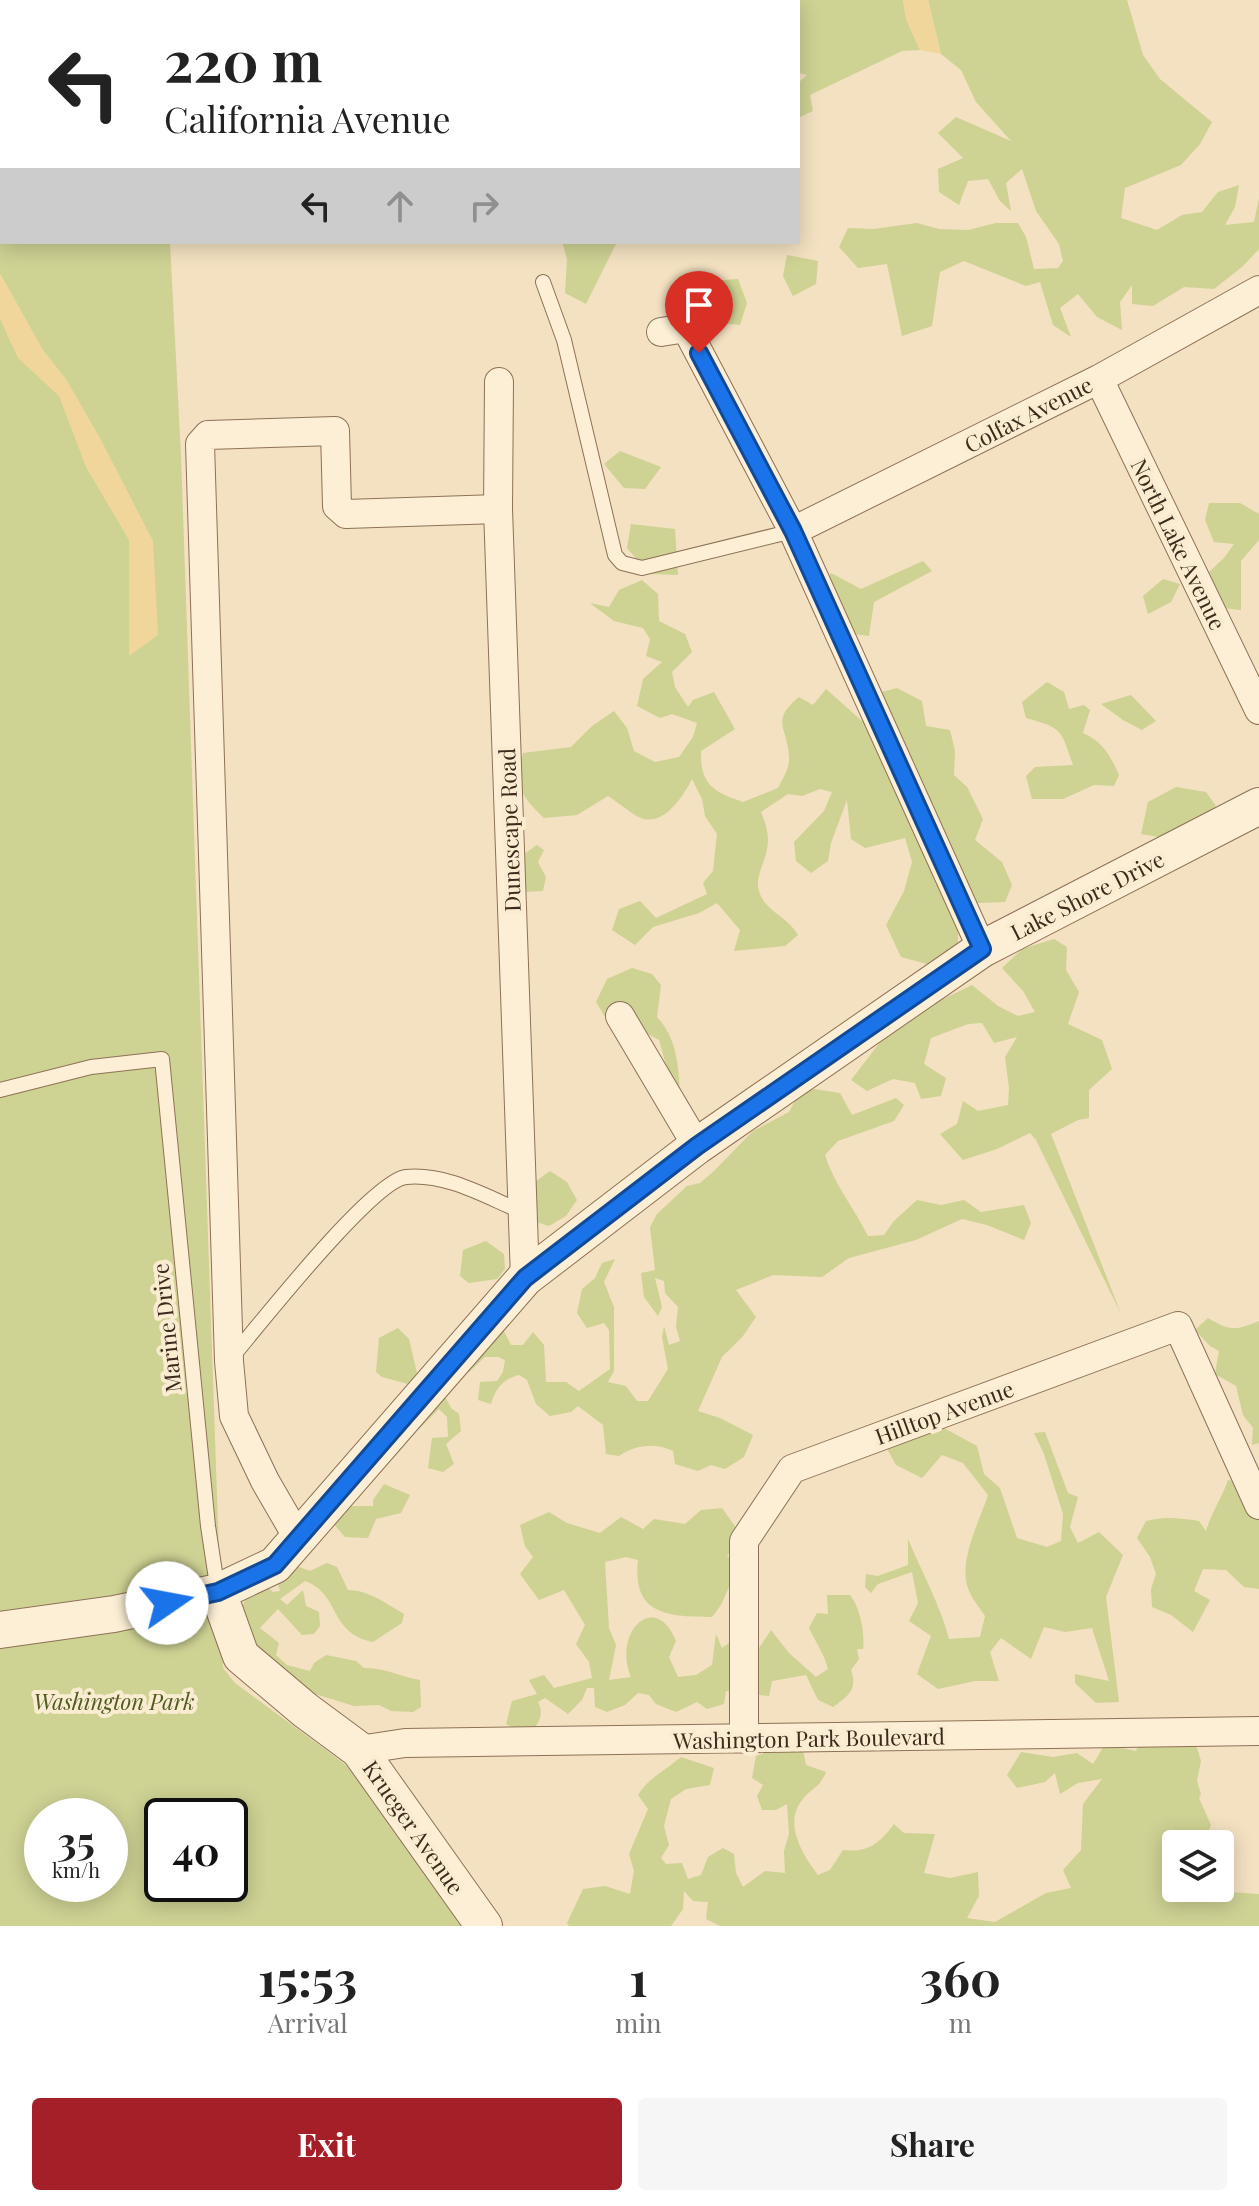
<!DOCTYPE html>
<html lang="en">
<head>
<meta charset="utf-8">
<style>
  :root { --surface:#fff; --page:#f6f6f6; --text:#222; --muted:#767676; --accent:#a41f27 }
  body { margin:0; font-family:"Playfair Display",serif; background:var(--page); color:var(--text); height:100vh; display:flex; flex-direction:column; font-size:30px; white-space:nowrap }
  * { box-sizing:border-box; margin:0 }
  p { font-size:26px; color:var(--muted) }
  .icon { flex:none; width:44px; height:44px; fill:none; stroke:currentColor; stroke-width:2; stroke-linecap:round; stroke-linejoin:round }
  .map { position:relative; height:1926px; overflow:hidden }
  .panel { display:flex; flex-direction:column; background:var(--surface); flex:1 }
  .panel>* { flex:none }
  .guide { position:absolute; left:0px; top:0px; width:800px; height:244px; box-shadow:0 4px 20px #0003; background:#fff; color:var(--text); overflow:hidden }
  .fabs { position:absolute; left:1162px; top:1830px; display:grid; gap:16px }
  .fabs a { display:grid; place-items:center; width:72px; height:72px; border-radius:8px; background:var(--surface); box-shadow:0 4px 20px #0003; font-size:40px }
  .speed { position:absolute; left:24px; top:1798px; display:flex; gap:16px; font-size:40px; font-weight:700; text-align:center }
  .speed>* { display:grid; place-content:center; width:104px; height:104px; border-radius:50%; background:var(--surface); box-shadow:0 4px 20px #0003; line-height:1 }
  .speed small { font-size:20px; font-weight:400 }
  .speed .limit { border:4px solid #111; border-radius:12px; background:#fff; color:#111 }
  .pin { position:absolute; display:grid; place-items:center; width:68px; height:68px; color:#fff; margin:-82px -34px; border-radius:50% 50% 50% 0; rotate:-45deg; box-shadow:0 0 8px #0007 }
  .pin .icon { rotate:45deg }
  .me { position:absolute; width:88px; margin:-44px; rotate:78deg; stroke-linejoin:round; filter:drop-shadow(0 0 6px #0008) }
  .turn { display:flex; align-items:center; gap:28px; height:168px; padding:0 32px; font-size:36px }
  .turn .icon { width:104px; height:104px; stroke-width:2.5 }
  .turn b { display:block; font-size:56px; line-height:68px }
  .lanes { display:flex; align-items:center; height:76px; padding:0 32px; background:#0003; justify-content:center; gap:40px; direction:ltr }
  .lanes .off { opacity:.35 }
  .eta { display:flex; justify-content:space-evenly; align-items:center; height:136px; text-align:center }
  .eta b { font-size:48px; font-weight:700; line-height:56px }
  .primary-button { display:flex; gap:16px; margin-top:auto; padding:16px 32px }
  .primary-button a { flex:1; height:92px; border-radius:8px; background:var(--accent); color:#fff; font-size:32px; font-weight:700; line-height:92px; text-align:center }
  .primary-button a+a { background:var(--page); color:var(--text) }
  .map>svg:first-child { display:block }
</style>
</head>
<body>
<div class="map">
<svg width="1259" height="1926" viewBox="0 0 1259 1926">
  <rect width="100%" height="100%" fill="#f3e1c1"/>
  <path fill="#ced293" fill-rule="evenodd" d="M0,0h200v2h-198v240h168l11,214 42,1212 12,15 106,78 24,22 61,86 35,57h-461zM42,1816h68v68h-68zM162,1816h68v68h-68z
    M626,0h277l3,19 14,31 -18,1 -92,44 3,16 -15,7v-35l9,-8 -9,-2v-71z
    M928,0h199l16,55 17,24 52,43 -12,22 -19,21 -56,23 -4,30 36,12 25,-15 20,-3 16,-20 21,-7 -4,22 -10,18 29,-3 5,-24v51l-17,18 -28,22 -30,-2 -31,19 -21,-2v-19l-12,17 2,28 -25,-13 -19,-23 -18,14 11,29 -18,-12 -13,-43 -14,4 -62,-25 -24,11 -8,54 -30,10 -15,-72 -29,4 -19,-21 9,-19 25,1 44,-6 22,6 29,1 28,-7h22l8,14 8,32 24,-1 5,-7 -4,-17 -23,-33 -14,-42 -16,14 5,28 -11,-10 -12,-22 -20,2 -9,24 -20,-13 -1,-23 25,-11 -25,-25 18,-16 55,24 -35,-39 -15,-32 -20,-16z
    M562,242h55l-31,62 -21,-11 2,-34z
    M787,255l31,6 -2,23 -23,12 -10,-20z
    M738,279l9,24 -7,22 -39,-4 -14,-27 24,-13z
    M620,451l41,16 -16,22 -21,-1 -20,-24z
    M1209,503h31l19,11v26l-18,21v49l-18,-2 -14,-36 15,-14 10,-14 -20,-2 -9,-22z
    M631,524l44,5 3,46 -29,-1 -22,-26z
    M923,561l9,10 -58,31 -5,34 -40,-5 -17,-26 19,-32 30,16z
    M1163,579l17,5 -9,18 -23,12 -5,-18z
    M642,580l16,14 1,27 26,13 7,18 -20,20 3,15 13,20 5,-7 21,-8 21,37 -34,22c-1,34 13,41 42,51l35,-14c5,-10 12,-20 11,-32 -2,-30 -19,-35 10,-59l14,8 13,-16 36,32 12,-27 23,-6 25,13 4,25 24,4 5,21 -1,24 13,12 16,32 -8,21 27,22 10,23 -7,17 -28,1 -19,18v23l-24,22 -33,-9 -15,-32 18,-34 8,-29 -7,-24 -40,10 -14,-9 -4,-39 -16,43 -3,18 -17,12 -15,-12 -2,-19 30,-31 8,-19 -12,-3 -18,7 -14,-2 -27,18c5,12 9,24 6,37 -2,13 -10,24 -9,38 4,24 29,28 40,48l-13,11 -51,5 6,-21 -23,-27 -18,10 -46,14 -18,18 -23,-15 7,-21 21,-8 16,17 51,-24 -4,-11 10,-12 4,-37 -12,-18 -3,-17 -10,-20c-8,16 -28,48 -51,39 -10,-4 -23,-16 -33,-22l-31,19 -33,3c-25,-24 -28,-30 -21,-65l48,-6 21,-21 22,-15 13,17 7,23 21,11 24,-5 14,-20 4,-14 -25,-9 -12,4 -23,-12 6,-27 19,-17 -16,-6 4,-17 -7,-11 -29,-7 -24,-18 19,4 10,-17z
    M1047,682l17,10 5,17 15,-4 6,5 -7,23c20,9 27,22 36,42l-5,11 -20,-1 -31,14h-31l-6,-23 9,-9 38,-2c-12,-35 -10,-37 -47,-47l-4,-16z
    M1131,695l25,26 -14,9 -19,-10 -22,-16z
    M1176,787l30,5 10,14 -17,18 -29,15 -29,-5 7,-32z
    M537,845l7,5 -6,12 8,15 -3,14 -20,1 1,-38z
    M1054,939l13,8 -1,23 13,22 -11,32 34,16 10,29 -23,21v28l-11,2 -27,14 70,180 -85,-174 -6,-7 -33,16 -34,11 -23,-26 17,-10 6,-23 15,10 30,-6 1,-17 -4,-31 12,-20 -23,6 -12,-20 -14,1 -37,14 -7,26 22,14 -5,18 -20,3 -6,-16 -22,-4 -26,12 -16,-11 30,-39 56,-39 35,-17 26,21 20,10 17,-4 -12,-21 -21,-23 20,-19z
    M632,968l20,6 9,11 -4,32c20,21 22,51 23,79l-14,-31 -7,-25 -11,-6 -23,3 -15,-12 -14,-23 11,-23z
    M802,1087l38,6 12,22 44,-17 8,7 -10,16 -56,20 -13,14c9,29 29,53 43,81l16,-1 10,-14 23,-21 24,5 23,-5 17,12 43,-7 7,18 -7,17 -37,-15 -25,-6 -46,21 -67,18 -27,19 -49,-2 -37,15 20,27 -13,19 -21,21 -24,54 22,7 33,17 -9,22 -19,12 -14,-4 -13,6 -23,-7 -2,-13c-18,-9 -39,-6 -54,5l-13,-2 -3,-29 -25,-19 -7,6 -21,4 -14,-12 -9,-24 -8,-5c-16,4 -24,14 -28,29l-13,-4 2,-18 17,-1 6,-9 2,-12 -7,-3h-13l-16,15 -8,-5 38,-45 12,23h12l10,-13 11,13 2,37h20l13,9 31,-22 -1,-39 -5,-7 -17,5 -10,-15 5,-24 13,-11 7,-15 13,-4 -11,23 10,25v64l-6,11 18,4 11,15h11l20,-32 -6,-32 2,-11 5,19 11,-4 -4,-14 2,-20 -13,-14 -1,-12 -9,-3 7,29 -4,9 -14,-19 -3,-24 14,-3 -5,-43 7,-13 30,-28 13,-3 14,-12 39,-40 36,-19z
    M550,1171l17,11 10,18 -11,16 -17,10 -16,-5 -1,-37z
    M486,1241l18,13 1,15 -8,10 -28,4 -9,-7 3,-26z
    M1208,1318c22,13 27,13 51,3v122l-7,2 1,-17 -10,-13 -7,-29 -21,-12 4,-23 -9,-5 -15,-16z
    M398,1328l11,11 10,43 22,7 10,19 8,6 2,17 -15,13 8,20 -11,8 -15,-4 4,-30 16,-1 -1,-20 -8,-8 -20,20 -14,-3 10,-40 -33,-9 -6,-5 3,-34z
    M944,1428l33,18 7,28 16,14 17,50 30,9 14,-6 2,-27 -19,-60 -10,-21 11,-1 23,61 10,4 -8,30 8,16 21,-11 24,23 -17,42 13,105 -23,1 -21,-20v-9l34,7 -17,-53 -27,4 -21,-5 -13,32 -30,-21 -11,14 9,29h-24l-37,8 -21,-15 14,-38 -22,-15 9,-18 -6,-31 -34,12 -7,9 -6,-6 1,-13 12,2 30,-11v-26c14,34 32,65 41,100l31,-2 5,-21c-5,-8 -14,-18 -17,-28 -10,-27 12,-68 20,-93l-25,-32 -21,-8 -20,23 -26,-13 -11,-20 22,-11z
    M1228,1480l15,3 16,34v72l-15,-2 -18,-17 -23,-1 -9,22 16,9 -17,32 -22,-17 -19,-8 -1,-18 5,-15 -6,-17 -13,-19 9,-17c18,-5 34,-3 53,0l7,10c5,-18 16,-33 22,-51z
    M384,1484l26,11 -9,18 -25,6 -8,19 -23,-1 -13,-15 14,-16h27v-6z
    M722,1508l17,24 -12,25 15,1 -21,47 -9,12c-46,0 -80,-3 -74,-57l-12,-3 -21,5 4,66 7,17 -7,35 22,-3c-19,-44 24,-88 45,-36l-7,16 9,20 18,-2 16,-10 4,-31 6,14 14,-10 15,22 20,-30 18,23 27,24 12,-8c-4,-16 -12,-26 -19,-41l8,-15 11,1 -1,-19h23c10,12 15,38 13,54h-6l2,10 -8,11c7,20 -3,26 -18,37l-15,-7 -12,-25 -34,6 -3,15 -43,-5 -2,13 -17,5 -10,-7 -21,10 -20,-8 -7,-9 -11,-2 -13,12 -18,7 -12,-5 -1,-19h-7l-5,12 -14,14 -23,-16 -7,4c7,13 0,21 -8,33l-24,-11 6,-23 25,-7 -8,-14 15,-5 10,13 38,-10 -3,-16 -13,-18 9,-19 -21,-35 -25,10 -19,-26 13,-17 -8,-11 -5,-21 29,-13 18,11 33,10 21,-16 22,12 11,-10 31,5 16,-14z
    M327,1563l10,4 11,23c20,0 39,14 56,24l-2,9 -29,19c-45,-9 -32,-48 -68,-61l-25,18 7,6 16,-15 3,16 13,6 1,14 -6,8 -12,1 -24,-26 -18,19 19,15 -3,12 11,10 23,6 4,-8 12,-8 30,6 8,7c18,-1 38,9 56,12l1,27 -8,5 -22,-1 -12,-6 -25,1 -42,-13 -20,10 -56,-78 13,-37 14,-5 10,9 7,-1 -2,-7 5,-16 16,-1 11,4z
    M1142,1736l52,2 7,23 -4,20 4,13 -2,4 12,27 -7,19h-28v44h38l1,3 44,3v32h-539l-14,-7 2,-17 -15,-1 -9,-10 -1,18 -12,17h-102l-2,-3 16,-34 22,-3 25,8 4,-23 -5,-17 19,-45 -10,-14c10,-17 28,-25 43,-38l33,11 -4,17 -24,4 -15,10 -7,27 5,19 -8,13 5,6 16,-1 6,16 13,-4 7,-18 15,-9 11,6 2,19 7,14 22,-16 20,2 -1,-22 5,-17 -2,-30 -11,6h-14l-5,-14 6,-11 -11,-7 4,-22 22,-8 25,2 3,15 20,7c-7,17 -14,15 -24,28 -19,24 1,55 16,75l12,-5 13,-20c25,3 36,-6 51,-26l10,9 31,1 -11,39 26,5 28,-6 1,24 -12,22 28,4 51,-29 25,-5 -8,-18 18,-20 2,-46 19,-25 -24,4 -18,11 -5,-21 -10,9 -28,6 -10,-13 14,-23 32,5 24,-4 16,11 12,-20 31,7z"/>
  <path fill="#f1d69b" d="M903,0h25l13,54 -21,-4 -14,-31z
    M0,273l43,77 23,29 34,59 53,103 5,94 -29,21v-116l-43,-73 -27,-71 -41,-38 -18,-39z"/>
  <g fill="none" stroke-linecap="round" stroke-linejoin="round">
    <defs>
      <path id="service" d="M543,282l21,58 51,215 7,8 20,5 151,-37
        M0,1090l91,-23 71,-8 46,467 10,66
        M232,1357c27,-32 140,-176 174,-180 41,-4 80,20 117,35"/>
      <path id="minor" d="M661,332l25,-4 107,203 189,418
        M1099,379l160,331
        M499,382l-1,127 27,769
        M793,531l306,-152 160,-89
        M620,1016l77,130
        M298,1538l-33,-57 -31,-65 -5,-55 -29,-917 8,-9 127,-4 2,75 9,8 152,-5
        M744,1739v-198l48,-72 386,-143 81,179
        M359,1750l46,-7 854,-12"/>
      <path id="tertiary" d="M218,1592l23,64 64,54 54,40 125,176
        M0,1630l114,-16 104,-22 57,-27 250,-287 172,-132 285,-197 277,-143"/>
    </defs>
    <use href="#service" stroke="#8e7156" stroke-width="16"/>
    <use href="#minor" stroke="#8e7156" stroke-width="30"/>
    <use href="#tertiary" stroke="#8e7156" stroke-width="38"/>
    <use href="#service" stroke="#fcefd5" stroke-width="14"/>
    <use href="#minor" stroke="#fcefd5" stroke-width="28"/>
    <use href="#tertiary" stroke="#fcefd5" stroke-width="36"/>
  </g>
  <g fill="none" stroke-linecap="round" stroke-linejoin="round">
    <defs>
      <path id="route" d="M167,1603l51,-11 57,-27 250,-287 172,-132 285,-197 -189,-418 -94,-178"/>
    </defs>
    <use href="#route" stroke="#114b97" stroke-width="20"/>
    <use href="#route" stroke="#1a73e8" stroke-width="14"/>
  </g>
  <g text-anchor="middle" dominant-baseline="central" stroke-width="8" stroke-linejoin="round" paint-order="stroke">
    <g font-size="22" fill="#3c2a1c" stroke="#f9ecd1">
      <text transform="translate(1028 414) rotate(-27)">Colfax Avenue</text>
      <text transform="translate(1179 544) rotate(64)">North Lake Avenue</text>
      <text transform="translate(509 830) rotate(-92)">Dunescape Road</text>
      <text transform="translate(1087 895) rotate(-27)">Lake Shore Drive</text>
      <text transform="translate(166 1328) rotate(-96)">Marine Drive</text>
      <text transform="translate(944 1412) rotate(-20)">Hilltop Avenue</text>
      <text transform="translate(809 1738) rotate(-1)">Washington Park Boulevard</text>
      <text transform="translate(414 1827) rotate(55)">Krueger Avenue</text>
    </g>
    <g font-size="22" font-style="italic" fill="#4f5b20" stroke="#f9ecd1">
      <text x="114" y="1701">Washington Park</text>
    </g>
  </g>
</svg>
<div class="fabs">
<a><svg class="icon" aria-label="layers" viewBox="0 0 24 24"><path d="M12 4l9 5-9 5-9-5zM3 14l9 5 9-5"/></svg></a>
</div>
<div class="speed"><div>35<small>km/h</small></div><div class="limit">40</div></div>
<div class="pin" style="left:699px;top:353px;background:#d93025"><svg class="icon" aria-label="arrive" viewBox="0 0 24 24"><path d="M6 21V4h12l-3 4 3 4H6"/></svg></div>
<svg class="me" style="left:167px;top:1603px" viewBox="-20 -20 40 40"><circle r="19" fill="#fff"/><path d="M0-13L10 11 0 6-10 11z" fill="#1a73e8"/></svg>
<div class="guide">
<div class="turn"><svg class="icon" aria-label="left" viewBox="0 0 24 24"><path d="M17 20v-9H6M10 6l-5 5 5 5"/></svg><div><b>220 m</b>California Avenue</div></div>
<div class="lanes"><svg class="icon" aria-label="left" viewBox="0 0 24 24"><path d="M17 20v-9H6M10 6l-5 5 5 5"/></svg><svg class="icon off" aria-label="ahead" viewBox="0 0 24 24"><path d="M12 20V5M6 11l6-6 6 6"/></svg><svg class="icon off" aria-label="right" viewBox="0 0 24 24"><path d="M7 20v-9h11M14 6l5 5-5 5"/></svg></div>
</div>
</div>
<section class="panel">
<div class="eta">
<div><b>15:53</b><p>Arrival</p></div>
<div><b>1</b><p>min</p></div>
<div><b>360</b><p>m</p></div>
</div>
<div class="primary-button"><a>Exit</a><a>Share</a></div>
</section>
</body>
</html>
